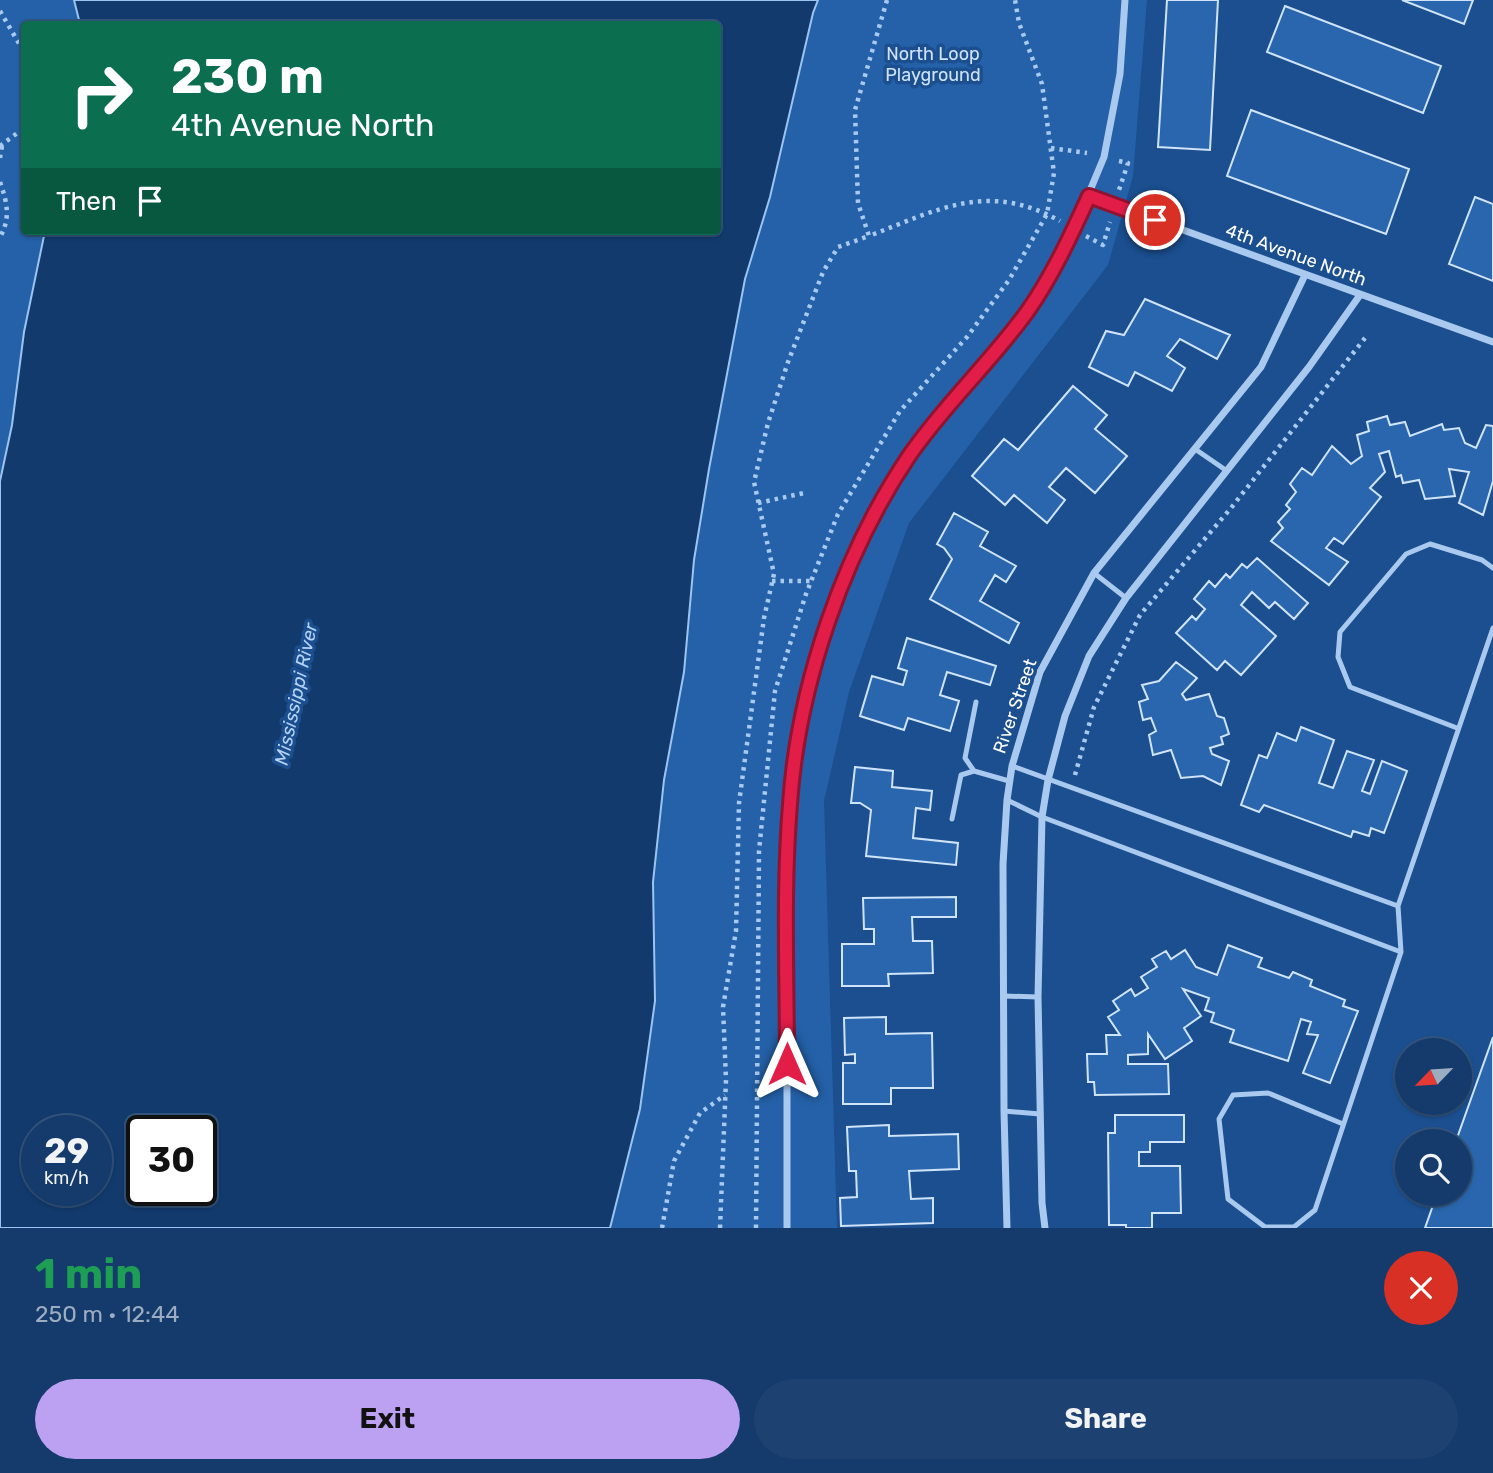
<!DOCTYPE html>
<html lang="en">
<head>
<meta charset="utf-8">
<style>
  :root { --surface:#143b6b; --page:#1d4271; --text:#f1f3f6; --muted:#9dadc1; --line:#33557e; --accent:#bca0f2 }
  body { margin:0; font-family:Rubik,sans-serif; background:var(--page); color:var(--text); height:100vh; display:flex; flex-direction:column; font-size:26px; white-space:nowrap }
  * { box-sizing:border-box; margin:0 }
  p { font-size:23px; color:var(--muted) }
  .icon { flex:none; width:38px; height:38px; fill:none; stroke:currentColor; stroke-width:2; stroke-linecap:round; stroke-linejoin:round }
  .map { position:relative; height:1228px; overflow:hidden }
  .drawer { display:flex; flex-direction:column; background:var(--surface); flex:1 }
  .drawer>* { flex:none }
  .guide { position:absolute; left:21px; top:21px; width:700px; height:214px; border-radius:7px; box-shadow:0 2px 5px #0004,0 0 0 2px var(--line); background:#0b6e4f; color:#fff; overflow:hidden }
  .needle { width:46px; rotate:245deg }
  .buttons { position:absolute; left:1395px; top:1038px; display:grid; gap:14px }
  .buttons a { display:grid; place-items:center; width:77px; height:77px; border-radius:50%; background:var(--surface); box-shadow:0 2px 5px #0004,0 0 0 2px var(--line); font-size:35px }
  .speed { position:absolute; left:21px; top:1115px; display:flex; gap:14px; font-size:35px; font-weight:700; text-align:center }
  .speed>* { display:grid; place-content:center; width:91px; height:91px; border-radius:50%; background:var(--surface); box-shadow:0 2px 5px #0004,0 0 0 2px var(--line); line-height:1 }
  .speed small { font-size:18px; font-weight:400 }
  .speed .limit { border:4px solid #111; border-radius:10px; background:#fff; color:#111 }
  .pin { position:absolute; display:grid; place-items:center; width:60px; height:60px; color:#fff; margin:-30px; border:4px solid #fff; border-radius:50%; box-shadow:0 2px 7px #0007 }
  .me { position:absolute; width:77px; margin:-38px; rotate:0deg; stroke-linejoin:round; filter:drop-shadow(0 0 5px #0008) }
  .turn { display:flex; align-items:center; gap:24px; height:147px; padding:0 35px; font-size:32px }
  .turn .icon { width:91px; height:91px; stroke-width:2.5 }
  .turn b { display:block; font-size:49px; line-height:60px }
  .then { display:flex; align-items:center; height:66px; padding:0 35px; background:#0003; gap:14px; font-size:26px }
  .round { display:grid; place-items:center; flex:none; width:74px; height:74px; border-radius:37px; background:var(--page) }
  .head { display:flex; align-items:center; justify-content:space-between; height:119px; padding:0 35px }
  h1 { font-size:42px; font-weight:700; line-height:52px; color:#1e9e55 }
  .button { display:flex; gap:14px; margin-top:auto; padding:14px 35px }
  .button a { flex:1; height:80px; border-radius:42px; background:var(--accent); color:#111; font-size:28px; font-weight:700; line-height:80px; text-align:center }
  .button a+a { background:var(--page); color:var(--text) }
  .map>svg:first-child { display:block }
</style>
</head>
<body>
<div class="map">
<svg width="1493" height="1228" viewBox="0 0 1493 1228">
  <rect width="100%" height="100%" fill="#1b4f8f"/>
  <path fill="#2461a8" d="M0,0h74l6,24h-56v207h21l-21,101 -12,93 -12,56z
    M818,0h329l-14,176 -25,89 -199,258 -60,169 -25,109 13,427h-227l30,-119 15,-108 -2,-118 11,-103 20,-108 10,-112 15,-91 36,-190 25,-82 43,-184z"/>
  <path fill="#123a6d" stroke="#9cc4f0" stroke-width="2" fill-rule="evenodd" d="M74,0h744l-5,13 -43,184 -25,82 -36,190 -15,91 -10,112 -20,108 -11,102 2,119 -15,108 -30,119h-610v-747l12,-56 12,-93 21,-101h673v-207h-638zM37,1130h59v60h-59zM142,1130h59v60h-59z"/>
  <path fill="#2a66ad" stroke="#cfe3fa" stroke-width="2" d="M1167,0h51l-8,150 -52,-3z
    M1402,0h71l-9,24z
    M1285,6l156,60 -18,47 -156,-61z
    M1251,110l158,59 -23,65 -159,-58z
    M1475,197l18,7v77l-44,-17z
    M1145,299l85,36 -13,24 -37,-20 -13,17 18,12 -13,23 -37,-19 -7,14 -39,-19 17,-36 18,4z
    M1073,386l34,29 -12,14 32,27 -32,37 -29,-25 -17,19 16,13 -18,23 -33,-28 -9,10 -33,-29 32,-37 14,11z
    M1387,416l3,9 15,-3 5,14 32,-12 2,6 15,-2 6,15 11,5 10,-23 7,1v55l-10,34 -24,-12 10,-31 -20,-3 6,27 -30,3 -6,-19 -16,3 -2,-8 -5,2 -7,-26 -10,3 6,18 -15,16 11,9 -38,47 -9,-6 -8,10 22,14 -19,23 -58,-44 12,-13 -5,-6 12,-13 -4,-4 10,-13 -6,-8 12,-16 10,7 20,-29 19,18 11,-8 -5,-21 12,-4 -2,-9z
    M954,513l34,19 -8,14 36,20 -10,16 -11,-7 -15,26 39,22 -10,20 -79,-44 22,-40 -8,-11 -7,-4z
    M1257,558l51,45 -14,16 -19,-17 -6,6 -17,-16 -11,13 35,31 -35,39 -16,-14 -8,9 -41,-37 16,-17 4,4 9,-11 -11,-10 15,-18 6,6 11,-13 4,4 12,-14 5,4z
    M907,638l89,28 -6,19 -43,-13 -7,23 19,6 -9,30 -42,-13 -4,12 -44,-14 12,-40 31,9 4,-14 -9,-3z
    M1176,662l21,16 -15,16 4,6 23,-6 8,22 7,2 5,16 -8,3 2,7 -13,4 2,6 17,7 -8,24 -18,-9 -22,2 -10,-28 -18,5 -4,-20 7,-4 -5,-13 -8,2 -4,-18 9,-3 -6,-14 17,-4z
    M1301,727l33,13 -15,43 14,5 14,-37 27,9 -12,31 8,3 12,-33 25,10 -23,62 -13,-5 -2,8 -16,-5 -2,6 -87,-32 -5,7 -18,-7 18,-50 8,3 10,-25 19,8z
    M855,767l38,4 -1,16 40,4 -2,19 -14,-2 -3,30 45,5 -2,22 -90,-9 5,-46 -11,-7h-9z
    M956,897v20h-44l1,24h19l1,32 -45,1 1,12h-47v-42h32v-15h-10l-1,-31z
    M1228,945l34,13 -4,9 31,11 4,-6 19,8 -2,6 35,14 -2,6 15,5 -28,72 -27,-10 15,-38 -11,-1 4,-12 -10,-3 -13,42 -58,-19 4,-12 -23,-8 3,-9 -9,-3 4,-12 -26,-9 18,27 -17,12 8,13 -27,18 -17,-25v20l-20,1v9h40l1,30 -74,1 -1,-13h-6l-1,-28h20l-1,-19h14l-12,-18 11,-7 -6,-9 18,-12 4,7 13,-8 -7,-11 16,-10 -5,-8 14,-8 5,8 14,-9 11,17 21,8z
    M886,1017v17l46,-1 1,55h-42v16h-48v-41h12v-9l-10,1 -1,-37z
    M1493,1037v191h-68l12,-34h23v-53h-4z
    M1115,1115h69v27h-34v10h-11v14h41l1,47h-29v15h-26v-3h-17l-1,-92h7z
    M889,1125v11l69,-2 1,35 -50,2 2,28 22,-1v25l-92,3 -1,-28 17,-1 -1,-26h-7l-2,-44z"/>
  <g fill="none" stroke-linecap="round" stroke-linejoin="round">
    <path stroke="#a9c9ee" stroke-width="4.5" stroke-dasharray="3.5 5" stroke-linecap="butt" d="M887,0l-32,110 3,93 11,33c70,-27 119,-55 191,-15
      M0,11l24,41
      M0,146l24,-18
      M1051,148l36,5
      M0,158l2,-12
      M1119,161l9,2 -9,27
      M0,182c7,20 11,36 0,55
      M1086,236l17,9 7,-23
      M758,503l46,-10
      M772,581h39
      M1075,775l19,-68 46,-92 91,-107 134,-170
      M662,1228l12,-67 26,-48 25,-18
      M720,1228l6,-148 -3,-73 13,-76 3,-128 25,-185 10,-44 -20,-92 14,-59 20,-61 35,-90 15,-25 31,-11
      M756,1228l3,-377 16,-160 31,-97 32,-80 62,-103 67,-74 42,-57 38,-66 7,-41 -12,-89 -23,-61 -4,-23"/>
    <path stroke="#a9c9ee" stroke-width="5" d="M1195,449l32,22
      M1094,573l32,25
      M1457,728l-107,-41 -12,-30 2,-25 66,-78 24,-10 52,16 11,8
      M1012,766l386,140
      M974,771l-9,-13 11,-56
      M1007,800l35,17 359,135
      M952,819l9,-44 13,-4 35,10
      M1004,996l34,1
      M1004,1111l36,3
      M1343,1124l-75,-31 -35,2 -14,24 9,80 37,28h29l21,-17 86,-258 -3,-46 95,-278"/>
    <path stroke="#a9c9ee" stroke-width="7" d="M1089,196l404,146
      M787,1228v-373l3,-53 9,-69 18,-74 24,-71 31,-68 37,-64 118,-144 47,-83 30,-72 16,-83 5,-74
      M1007,1228l-3,-117 -1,-247 4,-64 5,-34 28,-94 54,-99 167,-206 44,-92
      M1045,1228l-3,-25 -4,-206 4,-180 6,-37 17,-64 24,-60 37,-58 183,-231 51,-72"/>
  </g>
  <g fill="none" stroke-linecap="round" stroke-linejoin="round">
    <defs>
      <path id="route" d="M787,1064c0,-87 -4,-174 3,-260 8,-118 53,-250 119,-348 35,-51 81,-93 118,-144 25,-35 44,-77 62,-116l66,24"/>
    </defs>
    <use href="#route" stroke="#92132f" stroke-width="18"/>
    <use href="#route" stroke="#e11d48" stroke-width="12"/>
  </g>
  <g text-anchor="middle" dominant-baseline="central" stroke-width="7" stroke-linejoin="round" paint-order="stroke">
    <g font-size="18" fill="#cfe3fa" stroke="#1b4f8f">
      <text x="933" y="54">North Loop<tspan x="933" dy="21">Playground</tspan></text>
    </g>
    <g font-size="18" fill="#fff" stroke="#1b4f8f">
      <text transform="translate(1296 255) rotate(20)">4th Avenue North</text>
      <text transform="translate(1015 706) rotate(-71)">River Street</text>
    </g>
    <g font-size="19" font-style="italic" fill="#b5d3f5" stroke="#1b4f8f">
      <text transform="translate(296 694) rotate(-78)">Mississippi River</text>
    </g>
  </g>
</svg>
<div class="buttons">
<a><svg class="needle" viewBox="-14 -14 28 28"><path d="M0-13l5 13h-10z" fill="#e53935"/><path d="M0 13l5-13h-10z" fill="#9dadc1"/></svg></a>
<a><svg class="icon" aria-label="search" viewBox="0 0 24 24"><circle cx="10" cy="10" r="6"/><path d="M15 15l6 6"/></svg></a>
</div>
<div class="speed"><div>29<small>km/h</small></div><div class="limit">30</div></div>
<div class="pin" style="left:1155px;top:220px;background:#d93025"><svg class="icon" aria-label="arrive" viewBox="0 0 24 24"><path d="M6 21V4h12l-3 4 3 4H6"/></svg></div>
<svg class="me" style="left:787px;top:1064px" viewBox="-20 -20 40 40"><path d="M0-17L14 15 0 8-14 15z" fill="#e11d48" stroke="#fff" stroke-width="4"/></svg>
<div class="guide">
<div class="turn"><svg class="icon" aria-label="right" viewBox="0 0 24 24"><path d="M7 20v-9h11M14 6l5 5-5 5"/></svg><div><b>230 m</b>4th Avenue North</div></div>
<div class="then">Then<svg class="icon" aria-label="arrive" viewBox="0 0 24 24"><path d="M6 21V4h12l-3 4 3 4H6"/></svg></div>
</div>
</div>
<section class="drawer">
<div class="head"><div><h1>1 min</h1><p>250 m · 12:44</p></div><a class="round" style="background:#d93025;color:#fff"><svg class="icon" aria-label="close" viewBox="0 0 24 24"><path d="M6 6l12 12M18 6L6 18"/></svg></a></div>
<div class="button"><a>Exit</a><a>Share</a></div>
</section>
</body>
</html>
